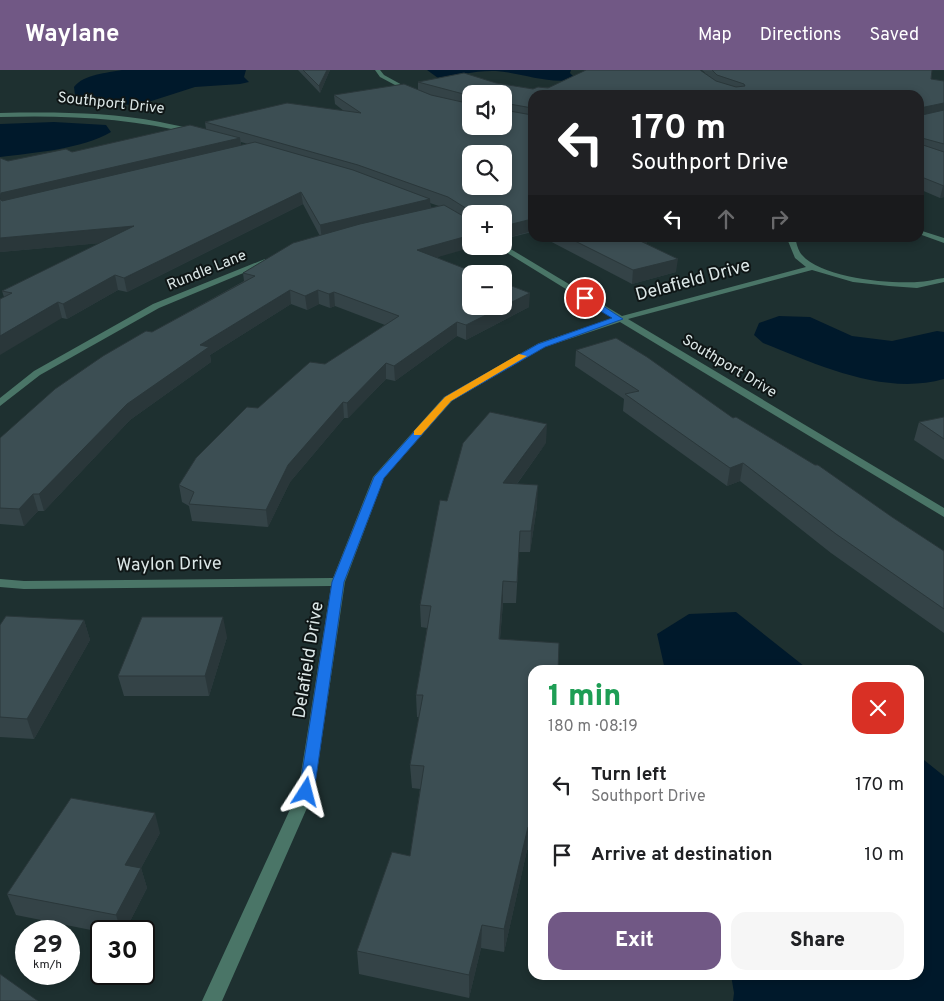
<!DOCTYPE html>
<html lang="en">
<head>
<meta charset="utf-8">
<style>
  :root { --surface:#fff; --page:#f6f6f6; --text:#202124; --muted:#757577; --accent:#715885 }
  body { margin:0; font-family:Overpass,sans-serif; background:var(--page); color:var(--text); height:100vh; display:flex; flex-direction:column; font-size:19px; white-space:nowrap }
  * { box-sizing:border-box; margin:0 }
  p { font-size:16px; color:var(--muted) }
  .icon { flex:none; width:28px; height:28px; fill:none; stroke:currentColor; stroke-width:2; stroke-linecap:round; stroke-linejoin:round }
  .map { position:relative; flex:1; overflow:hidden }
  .drawer { position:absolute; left:528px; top:595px; width:396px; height:315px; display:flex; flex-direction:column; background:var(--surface); border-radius:15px; box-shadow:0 2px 8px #0003 }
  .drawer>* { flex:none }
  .banner { position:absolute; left:528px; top:20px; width:396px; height:152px; border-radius:15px; box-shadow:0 2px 8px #0003; background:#202124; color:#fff; overflow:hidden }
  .tools { position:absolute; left:462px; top:15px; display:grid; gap:10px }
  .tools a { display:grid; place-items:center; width:50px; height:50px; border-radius:10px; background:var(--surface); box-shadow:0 2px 8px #0003; font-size:25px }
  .speed { position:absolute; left:15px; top:850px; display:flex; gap:10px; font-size:25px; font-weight:700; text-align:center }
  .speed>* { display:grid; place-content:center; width:65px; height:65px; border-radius:50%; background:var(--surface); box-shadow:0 2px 8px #0003; line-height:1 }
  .speed small { font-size:12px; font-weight:400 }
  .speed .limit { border:2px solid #111; border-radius:8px; background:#fff; color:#111 }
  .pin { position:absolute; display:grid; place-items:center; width:42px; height:42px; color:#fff; margin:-21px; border:2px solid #fff; border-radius:50%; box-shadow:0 1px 5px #0007 }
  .me { position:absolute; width:55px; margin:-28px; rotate:9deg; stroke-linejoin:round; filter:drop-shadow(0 0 4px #0008) }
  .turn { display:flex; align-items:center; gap:18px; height:105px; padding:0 20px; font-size:22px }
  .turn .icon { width:65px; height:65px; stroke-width:2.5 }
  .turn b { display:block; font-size:35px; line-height:42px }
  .lanes { display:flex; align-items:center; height:48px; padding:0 20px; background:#0003; justify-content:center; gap:25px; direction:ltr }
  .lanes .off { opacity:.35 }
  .round { display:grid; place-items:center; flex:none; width:52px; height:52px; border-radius:15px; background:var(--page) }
  .headline { display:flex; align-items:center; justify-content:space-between; height:85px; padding:0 20px }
  h1 { font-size:30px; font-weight:800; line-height:38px; color:#1e9e55 }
  .action { display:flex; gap:10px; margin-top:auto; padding:10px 20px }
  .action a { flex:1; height:58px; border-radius:15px; background:var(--accent); color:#fff; font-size:20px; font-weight:800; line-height:58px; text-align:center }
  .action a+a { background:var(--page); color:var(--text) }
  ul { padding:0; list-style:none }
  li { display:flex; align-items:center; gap:15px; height:70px; padding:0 20px }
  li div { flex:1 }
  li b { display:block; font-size:19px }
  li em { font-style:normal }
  header { display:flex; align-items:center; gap:30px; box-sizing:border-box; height:70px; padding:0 25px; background:var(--accent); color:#fff }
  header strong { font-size:24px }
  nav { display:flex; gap:28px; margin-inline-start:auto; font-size:18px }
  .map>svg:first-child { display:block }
</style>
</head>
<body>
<header>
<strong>Waylane</strong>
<nav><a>Map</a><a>Directions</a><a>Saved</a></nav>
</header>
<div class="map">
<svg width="944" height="931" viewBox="0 0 944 931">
  <rect width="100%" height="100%" fill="#1e3030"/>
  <path fill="#00192b" d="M122,0h124l-2,7 5,5 -9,2 -45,3 -56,18 -63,-2 -2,-16c10,-13 33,-14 48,-17z
    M427,0h144l-1,3 6,6c-27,6 -53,-6 -80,-8 -20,-1 -39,5 -58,7z
    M54,52l52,3 5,7c-28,17 -79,21 -111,25v-33z
    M779,246l31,1 42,19 40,5 45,-10 7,1v47c-60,17 -126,-14 -181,-36l-9,-8 5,-12z
    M736,542l73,58h-144l-8,-36 32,-20z
    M919,686l25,20v225h-211l1,-8 -3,-18h188z"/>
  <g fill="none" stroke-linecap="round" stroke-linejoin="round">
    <path fill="#4a7567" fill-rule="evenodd" d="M375,0h5l4,5 31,17 -5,1 -30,-16z
      M0,43c54,-1 107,-1 160,9 12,3 27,4 37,10l-3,2c-64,-16 -128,-19 -194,-17z
      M919,160l25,8v5l-25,-9z
      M791,168h7l-2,3c1,5 3,11 6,14 20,23 86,29 115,27 9,0 18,-3 27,-4v4l-27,6 -28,-2 -36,-4 -41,-12 -184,49 316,189v9l-324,-195 -75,25 -93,54 -68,77 -39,104 -31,210 -92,209h-20l96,-209 33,-206 -307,3 -24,-2v-8l24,2 309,-3 40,-101 71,-80 95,-54 74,-25 -117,-72 8,-1 118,71 184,-49 -11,-9 -7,-17z
      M265,189l7,2 -113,47 -119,67 -40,31v-8l34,-27 119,-67z"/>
  </g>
  <path fill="#344347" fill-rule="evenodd" d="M298,0h32l-10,23z
    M702,0h230l-1,9 13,2v116l-4,1 -21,-9v-94h-387v137l-28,7v-25h-33v32l-34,11 92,50 -63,33 -9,-4 -62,45 -9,-2 -38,39h-4l-54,64 -22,45 -76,-6 -3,-15 -7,-4 -3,-17 79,-77 127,-83 -50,-19 -5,2 -11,-4 -12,6 -16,-6 -81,51 1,7 -81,58 -86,91h-6l-14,15 -24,-2v-86l152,-106 92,-51 -1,-8 77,-37 -17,-32 -176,88 -9,-2 -51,29 -5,-1 -58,-21 -2,-6 98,-48 -100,9 8,-91 64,-9 134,-23 -1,-7 139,-11 -9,-7 -1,-9 84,-5v-8l78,1 37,6 172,-16zM471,24l33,32h-33zM241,72l7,2 -7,2zM430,133l9,3 -8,2z
    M544,168h114l-11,2 -1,4 30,28 -44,12z
    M576,280l157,68 159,99 52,34v82l-113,-80 -91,-72 -13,5 -104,-75 1,-12 -49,-33z
    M944,347v43l-30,-20 5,-18z
    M546,373l-29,41 20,22 -7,46h-11l-3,51h-13l-3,36 32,31v180h-5l-23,102 -23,-4 -12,50 -110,-24 -2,-23 53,-95 10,-67 -8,-1 -2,-23 9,-48h-2l-1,-22 11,-67 -6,-1 -1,-22z
    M84,550l6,20 -56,99 -34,-2v-112z
    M227,567l-18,59h-85l-6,-20z
    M160,763l-19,35 6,20 -22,43 -24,1 -85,-17 -9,-21z"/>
  <path fill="#2a373a" d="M327,0h3l-10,23 -1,-7z
    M944,33v8l-25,7 1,-10z
    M240,68l2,12 -237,56 -5,-6 1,-7z
    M943,116h1v11l-4,1z
    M301,122l2,12 -176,88 -3,-14z
    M430,129l1,13 -109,27 -2,-14z
    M532,149v12l-28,8v-13z
    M134,156l3,14 -137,12v-14z
    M471,165v11h6l-60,17v-13z
    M634,168h24l-11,2 -1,8z
    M678,189l-2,13 -44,12 1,-14z
    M115,205l3,15 -51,29 -4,-15z
    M290,220l1,14 -81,51 1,7 -81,58 -86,91 -5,-17 88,-90 73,-59z
    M318,220l1,14 -12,6 -2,-14z
    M334,222l1,14 -5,2 -1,-14z
    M530,223l-1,14 -63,33v-15z
    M58,232l4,16 -62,37v-19z
    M457,252v14l-62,45 -1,-15z
    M386,293v16l-38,39 -1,-15z
    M343,332l1,16 -54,64 -22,45 -2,-17 22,-45z
    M547,354l-1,19 -43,60v-20z
    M743,393l-3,18 -13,5 3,-18z
    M538,415l-1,21 -7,46 1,-21z
    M33,424l5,17 -14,15 -5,-17z
    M503,511v22l-5,58 1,-22z
    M223,547l4,20 -18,59 -4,-20z
    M84,550l6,20 -56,99 -7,-20z
    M155,743l5,20 -19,35 6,20 -22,43h-4l-5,-16 9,-50z
    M528,757l-1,23 -23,102v-23z
    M482,855l-1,23 -12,50v-23z"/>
  <path fill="#3c4e53" stroke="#2a373a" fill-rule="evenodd" d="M303,0h24l-8,16z
    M586,0h114l16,11 20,6 9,-1 -1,-2 -27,-9 -5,-5h220l-1,9 13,2v22l-24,5v5l2,2 22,-5v34l-22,-6 -2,1v5l24,8v34l-25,-10v-81h-387v13l-28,-5v1v-10h-33v2l-53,-14 46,-9 32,10 37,6 5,-2 10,1z
    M404,14l27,11 40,9v22h33v-16l28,5v104l-28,7v-12h-32v-2l-24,-15 -90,-32 -153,-43 82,-19 74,10 -27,-18zM471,84h33v32h-33z
    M190,55l50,13 -239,55 -1,5v-40l8,3 58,-12 6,3z
    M255,72l98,28 77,29 -110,26 -19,-33 -177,86 -9,-3 -52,29 -5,-2 -58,34v-37l12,-6 -10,-2 132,-65 -134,12v-39l2,2z
    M444,135l26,15 1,-1v16l-54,15 62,24h-8v32h33l-38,19 -9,-3 -63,44 -8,-3 -39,40 -4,-1 -55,63 -22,45 -77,-6 5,-12 -15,-7 17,-27 51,-51 11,1 52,-46 15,2 74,-48 -65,-24 -5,2 -11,-4 -13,6 -15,-6 -90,55 9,2 -82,57 -88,90h-6l-14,15 -19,-1v-70l55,-49 48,-33 43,-25 6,1 103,-56 -12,-3 50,-30 67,-19z
    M569,168h68h-3l44,21 -45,11z
    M504,213l26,10 -26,13z
    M616,268l31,19 86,61 3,-1 79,48h3l74,52 52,34v58l-108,-75 -93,-71 -13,5 -105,-74 14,-3 -63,-41z
    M490,342l57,12 -44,59 35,2 -7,46h-11l-3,51 -14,-1 -4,58 60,4 -1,27h-26v157h-4l-24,102 -22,-4 -13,50 -112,-24 35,-99 18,4 14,-90 -14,-1 13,-70h-7l15,-89 -11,-1 20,-105 7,1 16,-58z
    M944,347v22l-25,-17z
    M6,546l78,4 -57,99 -27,-2v-92z
    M142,547h81l-18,59h-87z
    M71,728l84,15 -30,52 16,3 -25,47 -109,-21z
    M0,904l38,27h-38z"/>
  <path fill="#1a73e8" stroke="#114b97" d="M582,226h6l35,23 -78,28 -94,54 -67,77 -40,104 -30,210 -2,4 -6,2 -5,-2 -2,-4 33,-210 42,-105 71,-80 93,-53 74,-26 -30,-18z"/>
  <path fill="#f59e0b" d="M519,284l8,2 -76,45 -30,34h-7v-4l31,-34z"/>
  <g text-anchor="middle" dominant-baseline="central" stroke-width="4" stroke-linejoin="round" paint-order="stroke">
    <g font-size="15" fill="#dce7e7" stroke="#0f1616">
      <text transform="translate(111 34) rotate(6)">Southport Drive</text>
      <text transform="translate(207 201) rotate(-22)">Rundle Lane</text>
      <text transform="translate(729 297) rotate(31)">Southport Drive</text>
    </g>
    <g font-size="18" fill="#dce7e7" stroke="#0f1616">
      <text transform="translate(693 211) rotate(-15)">Delafield Drive</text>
      <text transform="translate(169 495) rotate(-1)">Waylon Drive</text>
      <text transform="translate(309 590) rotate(-81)">Delafield Drive</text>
    </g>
  </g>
</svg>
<div class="tools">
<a><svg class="icon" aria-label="sound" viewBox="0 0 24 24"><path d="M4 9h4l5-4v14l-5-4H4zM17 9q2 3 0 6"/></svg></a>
<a><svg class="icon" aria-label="search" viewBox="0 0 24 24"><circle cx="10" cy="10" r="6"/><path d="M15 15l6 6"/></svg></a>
<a>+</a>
<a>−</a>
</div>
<div class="speed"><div>29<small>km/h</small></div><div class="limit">30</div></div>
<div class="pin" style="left:585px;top:228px;background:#d93025"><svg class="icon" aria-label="arrive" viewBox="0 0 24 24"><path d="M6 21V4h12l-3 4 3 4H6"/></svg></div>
<svg class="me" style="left:306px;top:722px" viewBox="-20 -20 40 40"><path d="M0-17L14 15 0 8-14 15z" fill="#1a73e8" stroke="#fff" stroke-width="4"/></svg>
<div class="banner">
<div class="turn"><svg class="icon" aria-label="left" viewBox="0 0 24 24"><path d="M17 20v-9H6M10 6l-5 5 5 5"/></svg><div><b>170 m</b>Southport Drive</div></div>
<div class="lanes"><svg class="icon" aria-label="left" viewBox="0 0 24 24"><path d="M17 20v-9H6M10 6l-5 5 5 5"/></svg><svg class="icon off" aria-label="ahead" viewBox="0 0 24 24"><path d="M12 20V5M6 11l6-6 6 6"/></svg><svg class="icon off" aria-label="right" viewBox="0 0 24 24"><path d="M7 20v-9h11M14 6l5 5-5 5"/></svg></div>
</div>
<section class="drawer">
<div class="headline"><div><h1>1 min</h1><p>180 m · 08:19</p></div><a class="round" style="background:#d93025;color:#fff"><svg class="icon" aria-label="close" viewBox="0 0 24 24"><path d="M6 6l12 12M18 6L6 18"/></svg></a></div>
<ul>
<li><svg class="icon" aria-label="left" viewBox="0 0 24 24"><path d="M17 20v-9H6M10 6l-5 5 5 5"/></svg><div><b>Turn left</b><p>Southport Drive</p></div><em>170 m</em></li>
<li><svg class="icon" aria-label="arrive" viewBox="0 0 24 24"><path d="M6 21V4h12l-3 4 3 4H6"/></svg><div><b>Arrive at destination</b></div><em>10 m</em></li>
</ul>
<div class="action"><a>Exit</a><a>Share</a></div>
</section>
</div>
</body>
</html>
